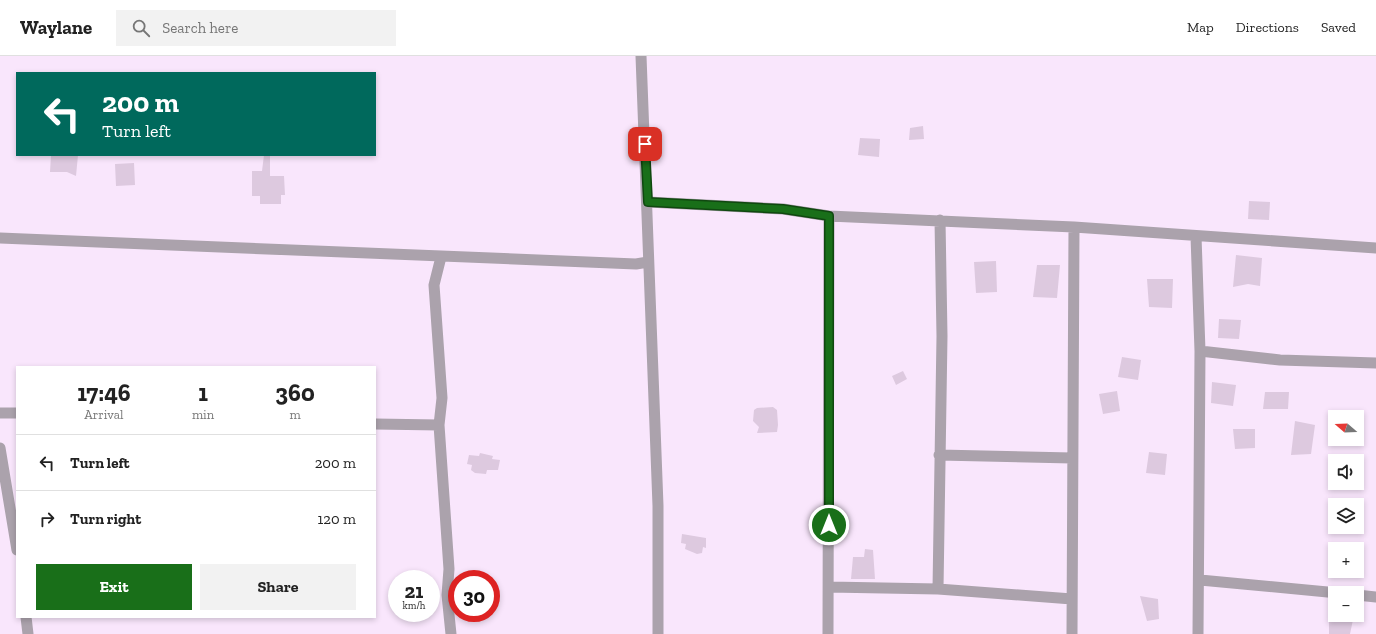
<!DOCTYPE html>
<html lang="en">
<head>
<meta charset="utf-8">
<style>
  :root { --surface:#fff; --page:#f2f2f2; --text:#222; --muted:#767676; --line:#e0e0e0; --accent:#196f19 }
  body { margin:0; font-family:"Zilla Slab",serif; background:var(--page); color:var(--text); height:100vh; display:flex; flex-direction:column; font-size:15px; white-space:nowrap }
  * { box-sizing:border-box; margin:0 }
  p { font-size:13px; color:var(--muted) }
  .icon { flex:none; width:22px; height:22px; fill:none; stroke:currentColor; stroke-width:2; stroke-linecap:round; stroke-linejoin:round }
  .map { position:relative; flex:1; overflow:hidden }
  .drawer { position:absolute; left:16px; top:310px; width:360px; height:252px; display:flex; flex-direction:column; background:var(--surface); border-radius:0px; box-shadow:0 2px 6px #0003 }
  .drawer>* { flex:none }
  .hud { position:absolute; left:16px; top:16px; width:360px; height:84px; border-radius:0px; box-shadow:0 2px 6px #0003; background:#00695c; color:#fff; overflow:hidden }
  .needle { width:26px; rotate:289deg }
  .controls { position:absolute; left:1328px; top:354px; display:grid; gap:8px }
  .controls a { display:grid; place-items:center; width:36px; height:36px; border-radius:0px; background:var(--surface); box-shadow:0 2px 6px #0003; font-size:20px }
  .speed { position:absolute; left:388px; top:514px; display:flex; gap:8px; font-size:20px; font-weight:700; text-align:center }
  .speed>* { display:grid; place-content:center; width:52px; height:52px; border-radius:50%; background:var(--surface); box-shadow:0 2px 6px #0003; line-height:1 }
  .speed small { font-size:10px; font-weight:400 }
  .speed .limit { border:6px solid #d22; background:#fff; color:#111 }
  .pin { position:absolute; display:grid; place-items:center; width:34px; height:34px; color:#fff; margin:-17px; border-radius:8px; box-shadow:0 2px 6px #0006 }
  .me { position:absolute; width:44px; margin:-22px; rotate:0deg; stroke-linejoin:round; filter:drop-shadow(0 0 3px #0008) }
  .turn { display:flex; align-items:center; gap:14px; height:84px; padding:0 20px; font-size:18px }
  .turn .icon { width:52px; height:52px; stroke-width:2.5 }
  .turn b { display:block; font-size:28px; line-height:34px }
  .eta { display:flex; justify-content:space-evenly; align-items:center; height:68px; text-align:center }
  .eta b { font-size:24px; font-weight:800; line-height:28px }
  .action { display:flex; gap:8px; margin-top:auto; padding:8px 20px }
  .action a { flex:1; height:46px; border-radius:0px; background:var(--accent); color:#fff; font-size:16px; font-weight:800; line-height:46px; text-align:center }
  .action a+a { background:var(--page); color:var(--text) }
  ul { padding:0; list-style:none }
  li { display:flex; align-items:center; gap:12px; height:56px; padding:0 20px; border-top:1px solid var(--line) }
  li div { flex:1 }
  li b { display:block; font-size:15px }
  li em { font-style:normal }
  header { display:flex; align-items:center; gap:24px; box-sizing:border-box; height:56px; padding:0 20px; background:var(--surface); border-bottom:1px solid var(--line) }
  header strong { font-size:19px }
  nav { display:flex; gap:22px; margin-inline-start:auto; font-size:14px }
  .search { width:280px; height:36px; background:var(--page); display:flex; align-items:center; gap:10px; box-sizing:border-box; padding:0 14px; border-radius:0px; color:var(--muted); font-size:15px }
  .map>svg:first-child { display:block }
</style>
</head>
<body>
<header>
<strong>Waylane</strong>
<div class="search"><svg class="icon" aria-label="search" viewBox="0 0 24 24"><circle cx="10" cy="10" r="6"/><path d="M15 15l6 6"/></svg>Search here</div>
<nav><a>Map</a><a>Directions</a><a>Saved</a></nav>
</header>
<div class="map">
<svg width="1376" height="578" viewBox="0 0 1376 578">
  <rect width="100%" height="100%" fill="#f9e6fc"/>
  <path fill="#ddc9df" d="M923,70l1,13 -15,1 1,-12z
    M860,82l20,1 -1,18 -21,-2z
    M51,99h27l-2,21 -9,-4h-17z
    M264,99h6v21h14l1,19h-4v9h-21v-8h-8v-25h10z
    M134,107l1,22 -19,1 -1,-22z
    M1249,145l21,1 -1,18 -21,-1z
    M1236,199l26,3 -2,28 -12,-2 -15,3z
    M996,205l1,31 -21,1 -2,-31z
    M1037,209h23l-3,33 -24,-1z
    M1147,223h26l-1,29 -23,-1z
    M1219,263l22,1 -2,19 -21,-1z
    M1122,301l19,3 -3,20 -20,-3z
    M903,315l4,8 -11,6 -4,-9z
    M1212,326l24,3 -3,21 -22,-3z
    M1117,335l3,20 -17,3 -4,-20z
    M1265,336h24l-1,17h-25z
    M773,351l4,3 1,15 -1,7 -20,1 2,-6 -6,-6 1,-11 3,-2z
    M1295,365l20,4 -4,29 -20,1z
    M1233,373h22v19l-20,1z
    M1149,396l18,2 -2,21 -19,-2z
    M480,397l13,3 -1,3 8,1 -2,10h-11l-1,4 -11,-1 -4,-3 1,-5 -5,-1 2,-9 10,1z
    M682,478l24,4v10l-3,-1 -1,6 -5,1 -12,-5 1,-5 -5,-1z
    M865,493l8,1 2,29h-24l2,-22h11z
    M1140,540l18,3 1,20 -12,2z
    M1329,559h25l-4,19h-21z"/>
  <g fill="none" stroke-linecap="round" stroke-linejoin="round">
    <path stroke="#aba2ac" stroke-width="11" d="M641,0l17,450v128
      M648,146l135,7 46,7 245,11 302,21
      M940,164l2,116 -4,253 134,10
      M1196,180l4,115 -2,283
      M0,182l636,26 12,-2
      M441,201l-7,28 8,113 -3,27 10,144 -2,26 4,39
      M1200,295l80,9 96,3
      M0,357h17
      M375,368l64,1
      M0,392l17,102
      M939,399l133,3
      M1200,524l138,13
      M829,531l109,2
      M1357,539l19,2
      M26,561l2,17
      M828,578l1,-418
      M1072,578l2,-407"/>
  </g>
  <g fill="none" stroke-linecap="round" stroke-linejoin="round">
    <defs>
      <path id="route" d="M645,88l3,58 135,7 46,7v309"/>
    </defs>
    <use href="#route" stroke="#104810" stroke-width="10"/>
    <use href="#route" stroke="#196f19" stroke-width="7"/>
  </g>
</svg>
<div class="controls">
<a><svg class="needle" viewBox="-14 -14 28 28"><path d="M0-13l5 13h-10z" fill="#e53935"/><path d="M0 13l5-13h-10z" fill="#767676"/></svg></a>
<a><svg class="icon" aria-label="sound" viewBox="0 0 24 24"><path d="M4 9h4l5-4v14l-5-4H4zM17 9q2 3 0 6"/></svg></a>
<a><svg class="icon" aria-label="layers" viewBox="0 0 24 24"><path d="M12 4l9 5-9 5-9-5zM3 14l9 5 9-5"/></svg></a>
<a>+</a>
<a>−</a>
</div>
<div class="speed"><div>21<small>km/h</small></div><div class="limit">30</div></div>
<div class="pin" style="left:645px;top:88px;background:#d93025"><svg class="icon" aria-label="arrive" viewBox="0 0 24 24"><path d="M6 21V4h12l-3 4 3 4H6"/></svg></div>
<svg class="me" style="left:829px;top:469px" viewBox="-20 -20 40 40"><circle r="17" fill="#196f19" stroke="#fff" stroke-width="3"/><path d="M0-11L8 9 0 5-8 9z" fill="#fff"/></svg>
<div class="hud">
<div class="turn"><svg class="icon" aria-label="left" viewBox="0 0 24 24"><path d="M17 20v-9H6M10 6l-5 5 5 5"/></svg><div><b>200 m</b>Turn left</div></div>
</div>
<section class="drawer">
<div class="eta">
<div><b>17:46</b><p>Arrival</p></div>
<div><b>1</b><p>min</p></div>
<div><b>360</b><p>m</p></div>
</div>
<ul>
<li><svg class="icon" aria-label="left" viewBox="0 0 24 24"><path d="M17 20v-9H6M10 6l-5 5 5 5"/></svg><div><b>Turn left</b></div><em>200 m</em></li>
<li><svg class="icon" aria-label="right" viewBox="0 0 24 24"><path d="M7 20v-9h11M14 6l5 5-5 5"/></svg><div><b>Turn right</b></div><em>120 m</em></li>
</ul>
<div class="action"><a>Exit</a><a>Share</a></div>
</section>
</div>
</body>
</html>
